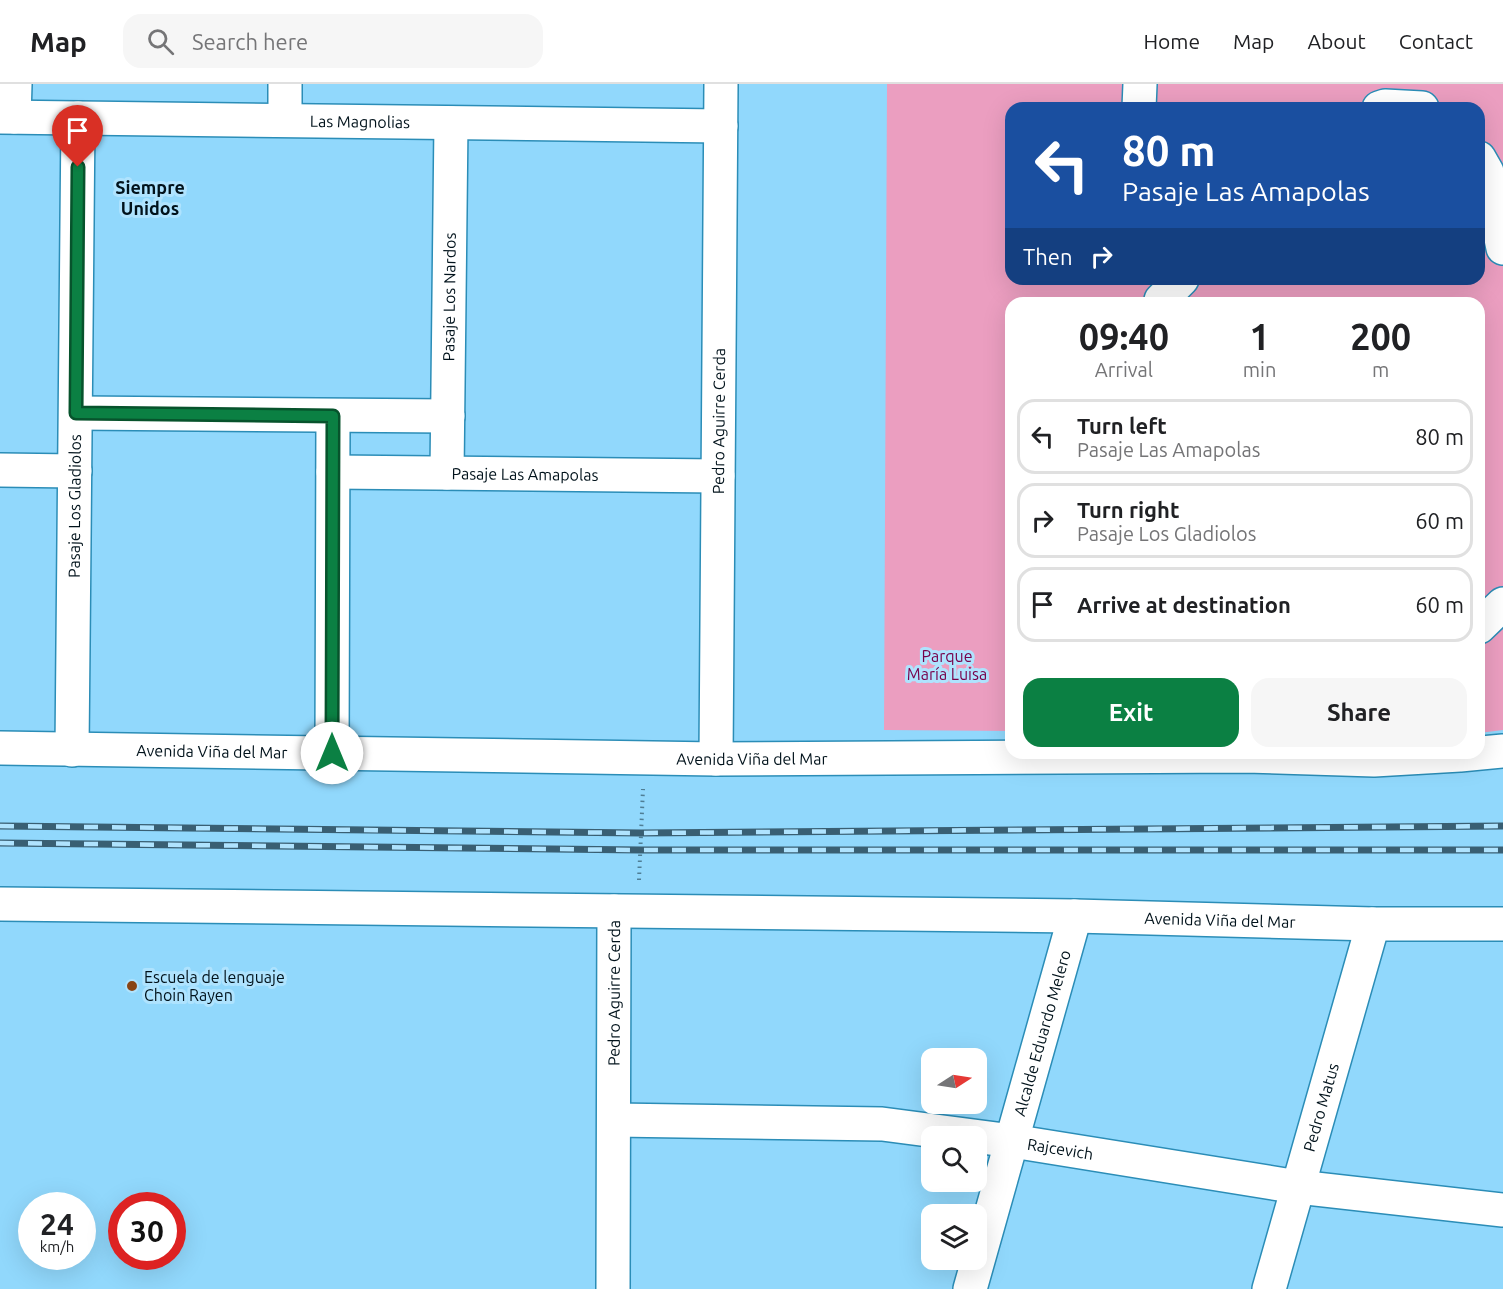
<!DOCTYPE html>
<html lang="en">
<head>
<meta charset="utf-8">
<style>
  :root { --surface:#fff; --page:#f6f6f6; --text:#202124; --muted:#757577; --line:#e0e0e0; --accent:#0b8043 }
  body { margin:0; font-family:Ubuntu,sans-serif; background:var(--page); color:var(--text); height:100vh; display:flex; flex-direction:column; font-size:22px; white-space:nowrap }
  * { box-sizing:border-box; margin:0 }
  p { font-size:20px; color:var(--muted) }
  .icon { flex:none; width:33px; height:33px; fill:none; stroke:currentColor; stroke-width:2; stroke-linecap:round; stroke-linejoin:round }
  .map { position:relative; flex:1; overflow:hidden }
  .side { position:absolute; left:1005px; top:213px; width:480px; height:462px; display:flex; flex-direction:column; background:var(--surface); border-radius:18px; box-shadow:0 6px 24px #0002 }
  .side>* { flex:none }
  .guide { position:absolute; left:1005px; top:18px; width:480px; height:183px; border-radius:18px; box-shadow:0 6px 24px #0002; background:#1a4fa0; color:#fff; overflow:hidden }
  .needle { width:39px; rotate:78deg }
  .fabs { position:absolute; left:921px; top:964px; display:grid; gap:12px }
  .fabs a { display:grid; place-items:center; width:66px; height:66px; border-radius:12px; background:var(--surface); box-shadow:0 6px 24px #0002; font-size:30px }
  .speed { position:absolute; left:18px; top:1108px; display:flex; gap:12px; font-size:30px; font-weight:700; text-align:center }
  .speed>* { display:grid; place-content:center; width:78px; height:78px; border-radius:50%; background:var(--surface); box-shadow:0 6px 24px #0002; line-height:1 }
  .speed small { font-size:15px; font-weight:400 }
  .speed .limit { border:9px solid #d22; background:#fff; color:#111 }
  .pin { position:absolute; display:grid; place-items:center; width:51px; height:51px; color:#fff; margin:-62px -26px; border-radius:50% 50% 50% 0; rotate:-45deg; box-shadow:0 0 6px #0007 }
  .pin .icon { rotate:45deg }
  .me { position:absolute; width:66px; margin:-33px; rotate:0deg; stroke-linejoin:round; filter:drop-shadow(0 0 4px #0008) }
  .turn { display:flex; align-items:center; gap:21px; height:126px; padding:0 18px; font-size:27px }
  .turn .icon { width:78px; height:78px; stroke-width:2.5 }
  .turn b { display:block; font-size:42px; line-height:51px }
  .then { display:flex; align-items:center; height:57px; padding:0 18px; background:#0003; gap:12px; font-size:22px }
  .eta { display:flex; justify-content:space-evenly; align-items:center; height:102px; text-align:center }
  .eta b { font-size:36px; font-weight:700; line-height:42px }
  .button { display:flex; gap:12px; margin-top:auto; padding:12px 18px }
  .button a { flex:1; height:69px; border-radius:18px; background:var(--accent); color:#fff; font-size:24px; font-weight:700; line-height:69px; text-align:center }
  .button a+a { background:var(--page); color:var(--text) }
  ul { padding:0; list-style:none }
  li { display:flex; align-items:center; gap:18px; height:75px; margin:0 12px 9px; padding:0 6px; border:3px solid var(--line); border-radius:18px }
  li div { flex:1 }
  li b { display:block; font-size:22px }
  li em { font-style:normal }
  header { display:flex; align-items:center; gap:36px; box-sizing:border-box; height:84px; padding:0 30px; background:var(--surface); border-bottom:2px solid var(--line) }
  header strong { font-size:28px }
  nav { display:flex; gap:33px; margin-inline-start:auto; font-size:21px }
  .search { width:420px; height:54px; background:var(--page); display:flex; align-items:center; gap:15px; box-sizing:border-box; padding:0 21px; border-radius:18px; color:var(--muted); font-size:22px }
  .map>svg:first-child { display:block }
</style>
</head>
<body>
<header>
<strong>Map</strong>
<div class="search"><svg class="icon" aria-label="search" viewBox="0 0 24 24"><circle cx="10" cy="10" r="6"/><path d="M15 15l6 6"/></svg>Search here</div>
<nav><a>Home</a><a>Map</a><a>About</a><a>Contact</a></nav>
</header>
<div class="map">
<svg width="1503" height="1205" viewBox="0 0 1503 1205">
  <rect width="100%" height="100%" fill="#91d8fc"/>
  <path fill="#eb9ec0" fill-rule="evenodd" d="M887,0h616v646l-24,3v-430h-468v428l-127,-1zM1011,24h468v171h-468z"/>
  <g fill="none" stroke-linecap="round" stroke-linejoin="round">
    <defs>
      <g id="minor">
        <path d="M285,0v36"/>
        <path d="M1139,24l1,-24"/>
        <path d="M1379,24l6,-2 37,2"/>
        <path id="s1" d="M0,33l721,9"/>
        <path d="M14,33l1,-33"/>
        <path d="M1479,74l8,14 16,76"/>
        <path d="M1161,216l21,-21"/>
        <path d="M76,329l372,3"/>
        <path d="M0,386l75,1"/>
        <path id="s2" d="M333,388l385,4"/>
        <path id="s3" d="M447,389l4,-350"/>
        <path d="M1479,543l24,-23"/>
        <path id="s4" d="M0,664l716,11 530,-3 128,4 86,-5 43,-4"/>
        <path id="s5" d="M72,666l6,-632"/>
        <path d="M332,669l1,-337"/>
        <path id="s6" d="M716,675l5,-675"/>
        <path id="s7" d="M0,820l1075,12 298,8h130"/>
        <path id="s8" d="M615,1036l267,4 130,17 286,46 205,23"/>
        <path id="s9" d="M613,1205l1,-378"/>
        <path id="s10" d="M970,1205l105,-373"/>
        <path id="s11" d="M1269,1205l104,-365"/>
      </g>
    </defs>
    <use href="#minor" stroke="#2b8db7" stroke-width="36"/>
    <path stroke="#4f7e95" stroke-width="4" stroke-dasharray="1.5 4.5" stroke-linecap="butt" d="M639,796l4,-91"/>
    <use href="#minor" stroke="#fff" stroke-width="33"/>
    <defs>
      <path id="rail" d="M0,742l641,7 862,-7
        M0,759l641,7h862"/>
    </defs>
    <use href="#rail" stroke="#395f73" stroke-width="7"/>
    <use href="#rail" stroke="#afe3fe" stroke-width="4.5" stroke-dasharray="14" stroke-linecap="butt"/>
  </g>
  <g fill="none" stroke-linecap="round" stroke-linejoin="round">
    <defs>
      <path id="route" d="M78,83l-2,246 257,3 -1,337"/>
    </defs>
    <use href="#route" stroke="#07532c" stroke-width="15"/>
    <use href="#route" stroke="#0b8043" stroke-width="10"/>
  </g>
  <circle fill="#884515" stroke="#afe3fe" stroke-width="2" cx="132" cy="902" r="6"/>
  <g text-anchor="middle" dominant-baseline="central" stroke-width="6" stroke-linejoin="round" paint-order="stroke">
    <g font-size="16" fill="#01121b" stroke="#afe3fe">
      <text stroke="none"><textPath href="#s1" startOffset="360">Las Magnolias</textPath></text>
      <text stroke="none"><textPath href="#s3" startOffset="176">Pasaje Los Nardos</textPath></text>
      <text stroke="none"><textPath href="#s6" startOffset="338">Pedro Aguirre Cerda</textPath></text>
      <text stroke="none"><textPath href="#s2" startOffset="192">Pasaje Las Amapolas</textPath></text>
      <text stroke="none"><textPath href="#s5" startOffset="244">Pasaje Los Gladiolos</textPath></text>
      <text stroke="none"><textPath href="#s4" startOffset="212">Avenida Viña del Mar</textPath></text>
      <text stroke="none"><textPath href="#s4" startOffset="752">Avenida Viña del Mar</textPath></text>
      <text stroke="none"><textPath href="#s7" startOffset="1220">Avenida Viña del Mar</textPath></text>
      <text stroke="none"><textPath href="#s9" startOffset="296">Pedro Aguirre Cerda</textPath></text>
      <text stroke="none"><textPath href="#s10" startOffset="266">Alcalde Eduardo Melero</textPath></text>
      <text stroke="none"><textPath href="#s11" startOffset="189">Pedro Matus</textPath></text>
      <text stroke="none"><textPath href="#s8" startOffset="447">Rajcevich</textPath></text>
    </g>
    <g font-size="16" fill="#77004a" stroke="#afe3fe">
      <text x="947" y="572">Parque<tspan x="947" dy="18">María Luisa</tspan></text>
    </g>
    <g font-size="16" fill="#01121b" stroke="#afe3fe" text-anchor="start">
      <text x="144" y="893">Escuela de lenguaje<tspan x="144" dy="18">Choin Rayen</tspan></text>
    </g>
    <g font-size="18" font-weight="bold" fill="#01121b" stroke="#afe3fe">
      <text x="150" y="103">Siempre<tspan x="150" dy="21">Unidos</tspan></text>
    </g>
  </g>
</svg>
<div class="fabs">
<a><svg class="needle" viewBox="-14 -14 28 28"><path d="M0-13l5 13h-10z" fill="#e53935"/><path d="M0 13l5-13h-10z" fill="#757577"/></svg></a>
<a><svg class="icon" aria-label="search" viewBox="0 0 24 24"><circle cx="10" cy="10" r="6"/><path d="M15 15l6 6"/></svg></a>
<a><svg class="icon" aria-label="layers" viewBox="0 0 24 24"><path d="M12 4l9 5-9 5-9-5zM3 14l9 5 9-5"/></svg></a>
</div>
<div class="speed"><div>24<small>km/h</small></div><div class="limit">30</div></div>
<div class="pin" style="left:78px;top:83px;background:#d93025"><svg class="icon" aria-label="arrive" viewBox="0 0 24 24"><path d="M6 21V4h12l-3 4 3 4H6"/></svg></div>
<svg class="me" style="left:332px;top:669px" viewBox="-20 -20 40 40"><circle r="19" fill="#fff"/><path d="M0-13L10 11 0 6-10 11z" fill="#0b8043"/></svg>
<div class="guide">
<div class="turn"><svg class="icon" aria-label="left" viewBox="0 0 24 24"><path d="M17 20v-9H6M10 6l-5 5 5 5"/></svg><div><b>80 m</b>Pasaje Las Amapolas</div></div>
<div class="then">Then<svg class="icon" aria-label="right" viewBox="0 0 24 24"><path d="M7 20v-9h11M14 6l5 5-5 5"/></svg></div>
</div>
<section class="side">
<div class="eta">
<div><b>09:40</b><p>Arrival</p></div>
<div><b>1</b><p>min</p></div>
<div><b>200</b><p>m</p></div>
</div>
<ul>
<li><svg class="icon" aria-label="left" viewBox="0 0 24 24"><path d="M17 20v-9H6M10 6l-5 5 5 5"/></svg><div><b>Turn left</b><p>Pasaje Las Amapolas</p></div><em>80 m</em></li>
<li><svg class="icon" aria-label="right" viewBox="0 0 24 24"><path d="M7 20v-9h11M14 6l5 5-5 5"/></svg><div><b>Turn right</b><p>Pasaje Los Gladiolos</p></div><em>60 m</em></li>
<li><svg class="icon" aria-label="arrive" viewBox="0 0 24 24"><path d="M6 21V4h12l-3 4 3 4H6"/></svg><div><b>Arrive at destination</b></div><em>60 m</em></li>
</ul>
<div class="button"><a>Exit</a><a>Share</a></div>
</section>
</div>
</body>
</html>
